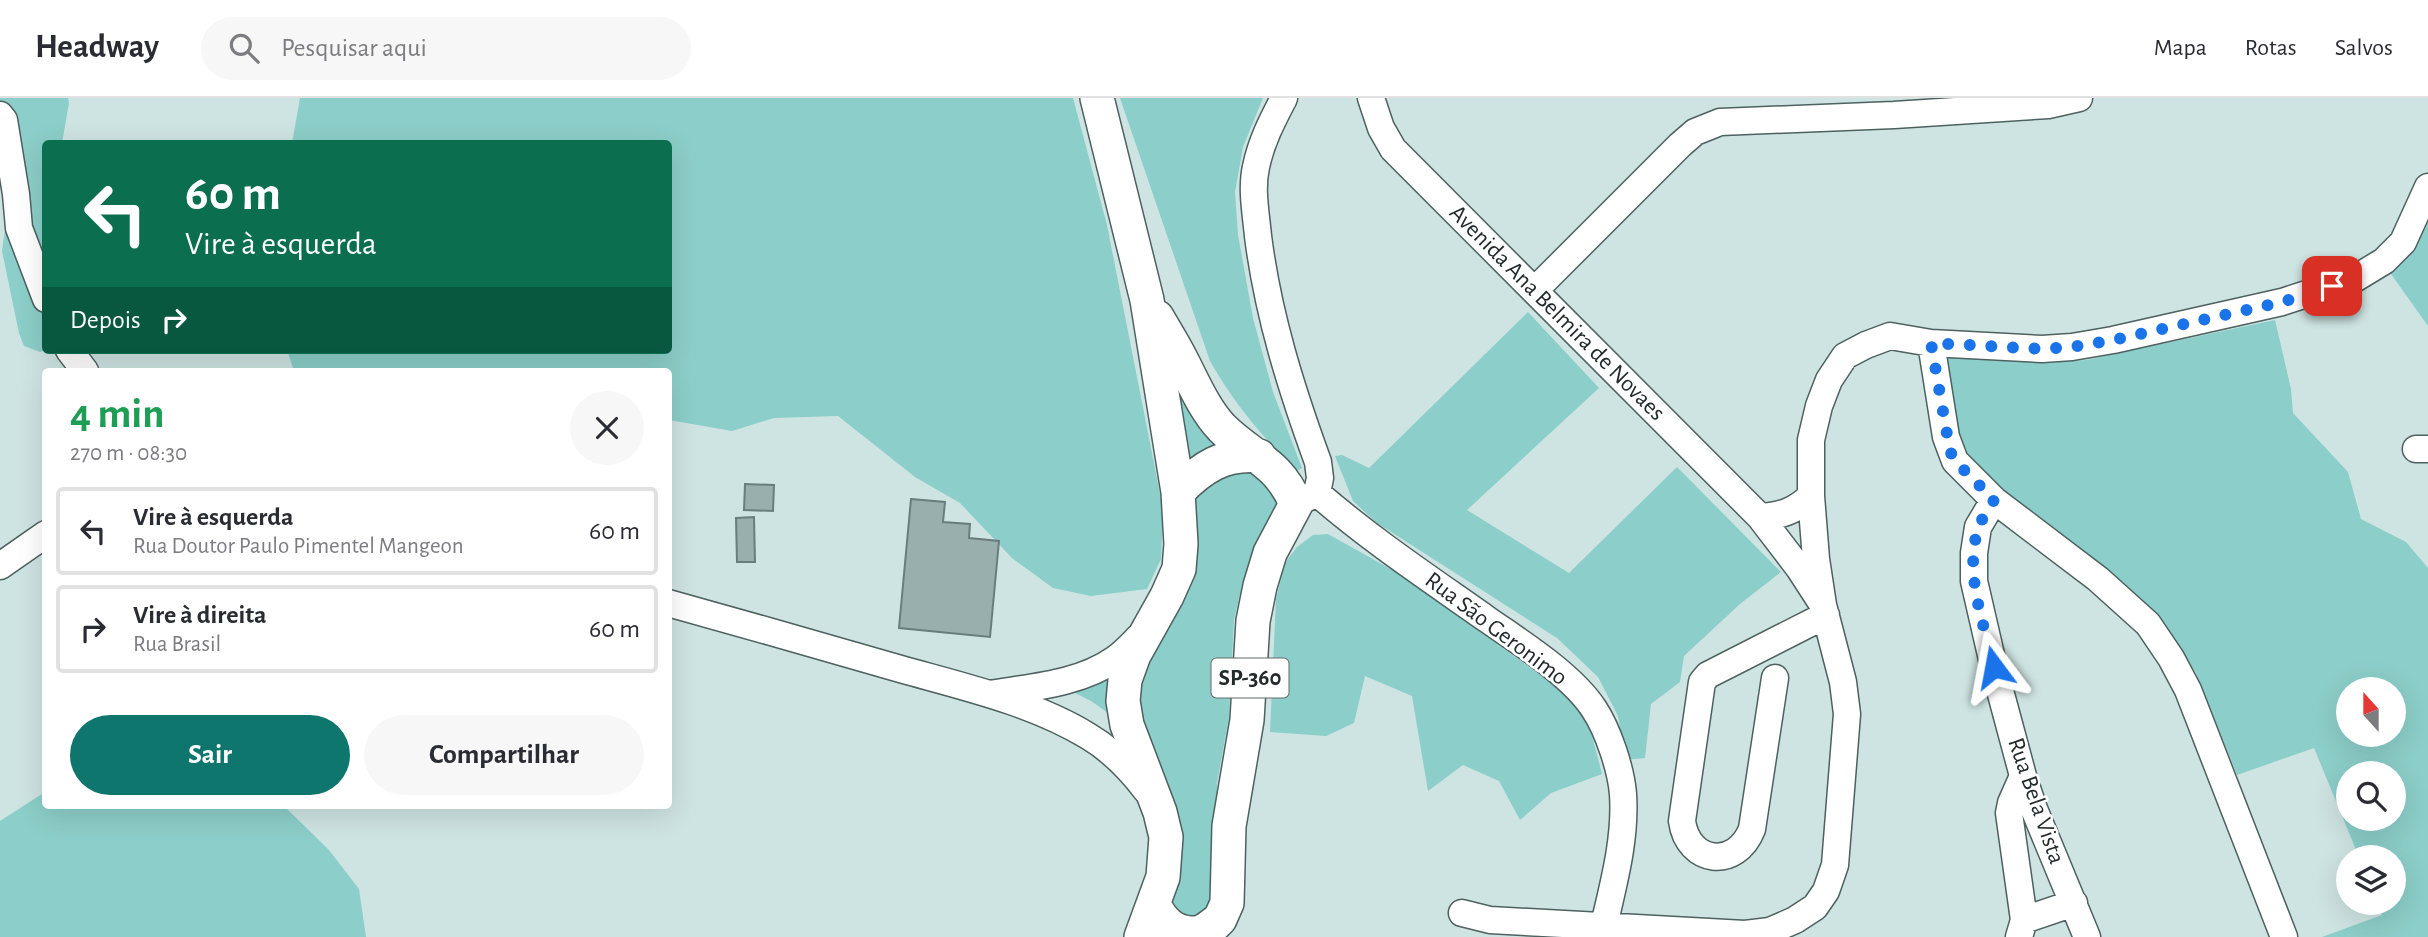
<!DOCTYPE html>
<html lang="pt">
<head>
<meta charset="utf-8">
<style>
  :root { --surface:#fff; --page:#f7f7f7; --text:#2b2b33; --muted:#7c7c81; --line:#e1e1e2; --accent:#0f766e }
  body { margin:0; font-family:"Alegreya Sans",sans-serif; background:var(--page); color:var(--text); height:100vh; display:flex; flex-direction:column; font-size:26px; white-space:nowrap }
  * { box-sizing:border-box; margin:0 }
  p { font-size:23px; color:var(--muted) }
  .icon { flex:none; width:38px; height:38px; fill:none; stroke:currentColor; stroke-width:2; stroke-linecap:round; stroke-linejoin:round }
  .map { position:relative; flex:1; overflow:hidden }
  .sheet { position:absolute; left:42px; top:270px; width:630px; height:441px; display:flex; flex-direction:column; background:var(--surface); border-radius:7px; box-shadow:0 7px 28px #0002 }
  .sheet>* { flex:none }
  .guide { position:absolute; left:42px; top:42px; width:630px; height:214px; border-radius:7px; box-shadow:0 7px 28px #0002; background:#0b6e4f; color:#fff; overflow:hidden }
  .needle { width:46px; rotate:339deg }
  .buttons { position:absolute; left:2336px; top:579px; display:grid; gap:14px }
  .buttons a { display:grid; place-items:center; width:70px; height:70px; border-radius:50%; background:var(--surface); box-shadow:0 7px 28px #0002; font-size:35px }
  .pin { position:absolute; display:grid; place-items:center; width:60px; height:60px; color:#fff; margin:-30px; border-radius:14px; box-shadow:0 4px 10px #0006 }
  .me { position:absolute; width:77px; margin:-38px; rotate:347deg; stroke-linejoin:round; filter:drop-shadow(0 0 5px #0008) }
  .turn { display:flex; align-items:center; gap:24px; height:147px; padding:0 28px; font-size:32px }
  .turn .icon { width:91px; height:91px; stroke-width:2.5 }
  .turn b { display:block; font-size:49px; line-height:60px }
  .then { display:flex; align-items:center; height:66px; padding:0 28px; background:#0003; gap:14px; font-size:26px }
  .round { display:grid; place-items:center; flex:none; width:74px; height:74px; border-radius:37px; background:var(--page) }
  .summary { display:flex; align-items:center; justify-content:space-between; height:119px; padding:0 28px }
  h1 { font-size:42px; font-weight:700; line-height:52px; color:#1e9e55 }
  .primary-button { display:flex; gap:14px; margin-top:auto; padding:14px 28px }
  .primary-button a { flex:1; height:80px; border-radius:42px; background:var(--accent); color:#fff; font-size:28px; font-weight:700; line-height:80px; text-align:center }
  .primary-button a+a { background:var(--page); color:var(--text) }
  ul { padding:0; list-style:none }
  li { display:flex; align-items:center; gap:21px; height:88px; margin:0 14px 10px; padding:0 14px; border:4px solid var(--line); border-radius:7px }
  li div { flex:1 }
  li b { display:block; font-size:26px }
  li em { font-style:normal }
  header { display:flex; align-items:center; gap:42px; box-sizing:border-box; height:98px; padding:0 35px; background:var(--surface); border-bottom:2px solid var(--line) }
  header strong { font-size:33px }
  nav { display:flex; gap:38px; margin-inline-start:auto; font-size:24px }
  .search { width:490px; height:63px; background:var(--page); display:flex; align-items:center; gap:18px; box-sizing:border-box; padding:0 24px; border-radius:38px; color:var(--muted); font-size:26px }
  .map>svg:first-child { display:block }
</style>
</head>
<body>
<header>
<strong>Headway</strong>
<div class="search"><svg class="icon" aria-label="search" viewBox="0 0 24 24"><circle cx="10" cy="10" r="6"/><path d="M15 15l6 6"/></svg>Pesquisar aqui</div>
<nav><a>Mapa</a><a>Rotas</a><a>Salvos</a></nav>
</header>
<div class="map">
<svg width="2428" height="839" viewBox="0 0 2428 839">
  <rect width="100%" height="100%" fill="#cee4e2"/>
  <path fill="#8ccec9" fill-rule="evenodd" d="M0,0h68l1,5 -7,40 -16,1v206l-6,2 -16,-6 -5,-13 -17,-82 7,-51 -9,-51z
    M300,0h773l34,127 56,284 -2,50 -14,30 -56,7 -38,-8 -41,-30 -52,-55 -45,-26 -77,-61 -64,2 -42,13 -63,-11 -1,-49h-374l-7,-21h381v-206l-376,-1z
    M1120,0h143l-20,49 -8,45 3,43 15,83 20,74 29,76 -5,3c-34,-33 -64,-69 -87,-110z
    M2428,123v105l-37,-52 20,-20z
    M1528,214l71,76 -132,122 102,63 108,-106 104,105 -41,32 -56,52 -4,26 -29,22 -6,54 -20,2 -7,-44 -20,-39 -41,-39 -180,-115 -24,-22 -18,-45 7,-1 27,13z
    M2275,222l16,69 2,24 55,59 13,47 45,23 22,26v369h-106l60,-22 -5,-12h17v-45l-35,-1 -45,-109 -77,27 -41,-102 -35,-50 -188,-154c-18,-35 -22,-74 -29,-112l102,6 40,-3zM2348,592h46v45h-46zM2348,676h46v45h-46z
    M1179,293l59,56 -50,25z
    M1250,370l23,23 4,16 -34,74 -9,39 -5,97 -12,66v118l-12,18 -33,-3 -39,-208 56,-198 16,-33z
    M1328,436l68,38 178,127 13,17 15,58 -51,19 -31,27 -21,-39 -36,-16 -35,26 -16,-95 -47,-20 -11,47 -28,13 -56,-4 6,-133 9,-36 12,-16 16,-12z
    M1117,573l-3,46 -23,-16 -20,-10z
    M45,694l1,13h237l46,45 30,39 7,48h-366v-116z"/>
  <path fill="#99afad" stroke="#697e7c" stroke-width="2" d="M745,386l29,1 -1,26 -29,-1z
    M911,401l34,3 -2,20 27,2 -1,14 30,3 -9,96 -91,-9z
    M754,419l1,45h-18l-1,-44z"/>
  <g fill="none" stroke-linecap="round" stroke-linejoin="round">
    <defs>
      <path id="minor" d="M1284,0c-12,23 -23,44 -28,69 -5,22 0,47 2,69 10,79 33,152 60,226l2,16 -3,15 -16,8
        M1371,0l10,30 12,21 367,368 39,51 24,37 -7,-46 -5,-63
        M0,17l4,5 12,74 3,34 27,71
        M1535,192l145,-145 15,-13 25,-10 174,-7 154,-10 31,-7
        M1931,245l15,94 9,24 39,39 104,79 50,45 23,34 17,32 96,247
        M69,252l16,21
        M2416,351h12
        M1317,395c54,47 113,86 171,127 33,23 84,55 106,89 14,21 27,60 29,85 3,44 -9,88 -19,131l1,12
        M1994,402l-16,27 -4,26v28l20,87 29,108 11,33 53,128
        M1760,419c21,-1 35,-6 51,-21v-56l8,-34 10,-26 16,-24 21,-11 24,-9 41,7 111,6 30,-2 41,-7 169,-38 74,-24 28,-17 19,-19 25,-55
        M0,468l46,-32
        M668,505c79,22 157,44 236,67 61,17 130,33 184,66 24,14 42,33 58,54
        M1775,580l-23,151c-16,41 -64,35 -70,-8l20,-139 6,-7 118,-60
        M990,596c41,-7 90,-10 125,-35 9,-6 17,-15 24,-22
        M1462,815l28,7 255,14 25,-3 25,-11 20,-13 11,-16 9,-26 12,-151 -4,-32 -20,-77
        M2024,822l50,-17
        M2019,839l5,-17 -15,-107 2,-10 12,-27"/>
      <path id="major" d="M1097,0l50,202 31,192 3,52 -2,25 -12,27 -33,59 -9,25 -2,21 4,24 33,87 6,25 -3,40 -22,60
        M1157,219c8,14 17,28 24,42 12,23 23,50 41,69 29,29 57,34 74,76l-26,49 -10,33 -7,35 -6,99 -18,106 -2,77 -7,16 -18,18
        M1178,394c24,-25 46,-39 81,-36
        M1154,806c8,18 23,33 46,28 7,-2 14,-9 20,-13"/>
    </defs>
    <use href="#minor" stroke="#4d615f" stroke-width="29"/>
    <use href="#major" stroke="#4d615f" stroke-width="36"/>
    <use href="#minor" stroke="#fff" stroke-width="26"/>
    <use href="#major" stroke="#fff" stroke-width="33"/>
  </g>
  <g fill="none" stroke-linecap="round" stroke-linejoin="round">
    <path stroke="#1a73e8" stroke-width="12" stroke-dasharray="0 21.6" d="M1994,569c-10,-44 -30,-93 -16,-138 3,-10 11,-20 16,-29l-39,-39 -5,-10 -19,-108 111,6 30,-2 41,-7 169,-38 50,-16"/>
  </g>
  <g text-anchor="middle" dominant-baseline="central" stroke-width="5" stroke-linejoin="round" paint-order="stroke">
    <rect fill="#fff" stroke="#646b6a" stroke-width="2" x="1211.5" y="560.5" width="77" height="39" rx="5"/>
    <g font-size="23" font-weight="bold" fill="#222b2a">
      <text x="1250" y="580">SP-360</text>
    </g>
    <g font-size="24" fill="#222b2a" stroke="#fff">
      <text transform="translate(1557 215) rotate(45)">Avenida Ana Belmira de Novaes</text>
      <text transform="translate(1496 531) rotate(37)">Rua São Geronimo</text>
      <text transform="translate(2036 703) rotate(71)">Rua Bela Vista</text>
    </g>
  </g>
</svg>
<div class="buttons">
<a><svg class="needle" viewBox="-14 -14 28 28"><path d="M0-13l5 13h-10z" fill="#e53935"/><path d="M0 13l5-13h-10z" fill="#7c7c81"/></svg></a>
<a><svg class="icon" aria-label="search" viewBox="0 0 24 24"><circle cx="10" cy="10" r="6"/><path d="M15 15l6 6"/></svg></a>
<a><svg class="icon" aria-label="layers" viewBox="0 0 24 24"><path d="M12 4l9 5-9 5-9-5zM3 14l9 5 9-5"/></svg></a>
</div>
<div class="pin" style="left:2332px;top:188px;background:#d93025"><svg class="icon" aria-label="arrive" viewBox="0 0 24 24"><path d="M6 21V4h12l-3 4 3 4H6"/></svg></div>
<svg class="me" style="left:1994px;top:569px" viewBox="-20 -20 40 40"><path d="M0-17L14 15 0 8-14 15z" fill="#1a73e8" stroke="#fff" stroke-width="4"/></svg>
<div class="guide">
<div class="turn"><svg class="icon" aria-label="left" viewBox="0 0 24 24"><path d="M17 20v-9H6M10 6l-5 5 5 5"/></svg><div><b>60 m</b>Vire à esquerda</div></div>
<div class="then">Depois<svg class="icon" aria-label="right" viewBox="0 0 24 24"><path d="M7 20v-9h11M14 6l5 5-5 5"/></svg></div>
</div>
<section class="sheet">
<div class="summary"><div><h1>4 min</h1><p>270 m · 08:30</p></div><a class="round"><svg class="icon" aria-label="close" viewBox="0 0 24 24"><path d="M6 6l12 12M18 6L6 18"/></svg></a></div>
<ul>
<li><svg class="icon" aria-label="left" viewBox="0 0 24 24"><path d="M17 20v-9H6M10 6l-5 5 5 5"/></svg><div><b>Vire à esquerda</b><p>Rua Doutor Paulo Pimentel Mangeon</p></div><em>60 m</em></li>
<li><svg class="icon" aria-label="right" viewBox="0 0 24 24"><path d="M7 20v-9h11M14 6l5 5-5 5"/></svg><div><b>Vire à direita</b><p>Rua Brasil</p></div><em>60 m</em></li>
</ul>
<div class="primary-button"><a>Sair</a><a>Compartilhar</a></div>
</section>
</div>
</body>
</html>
